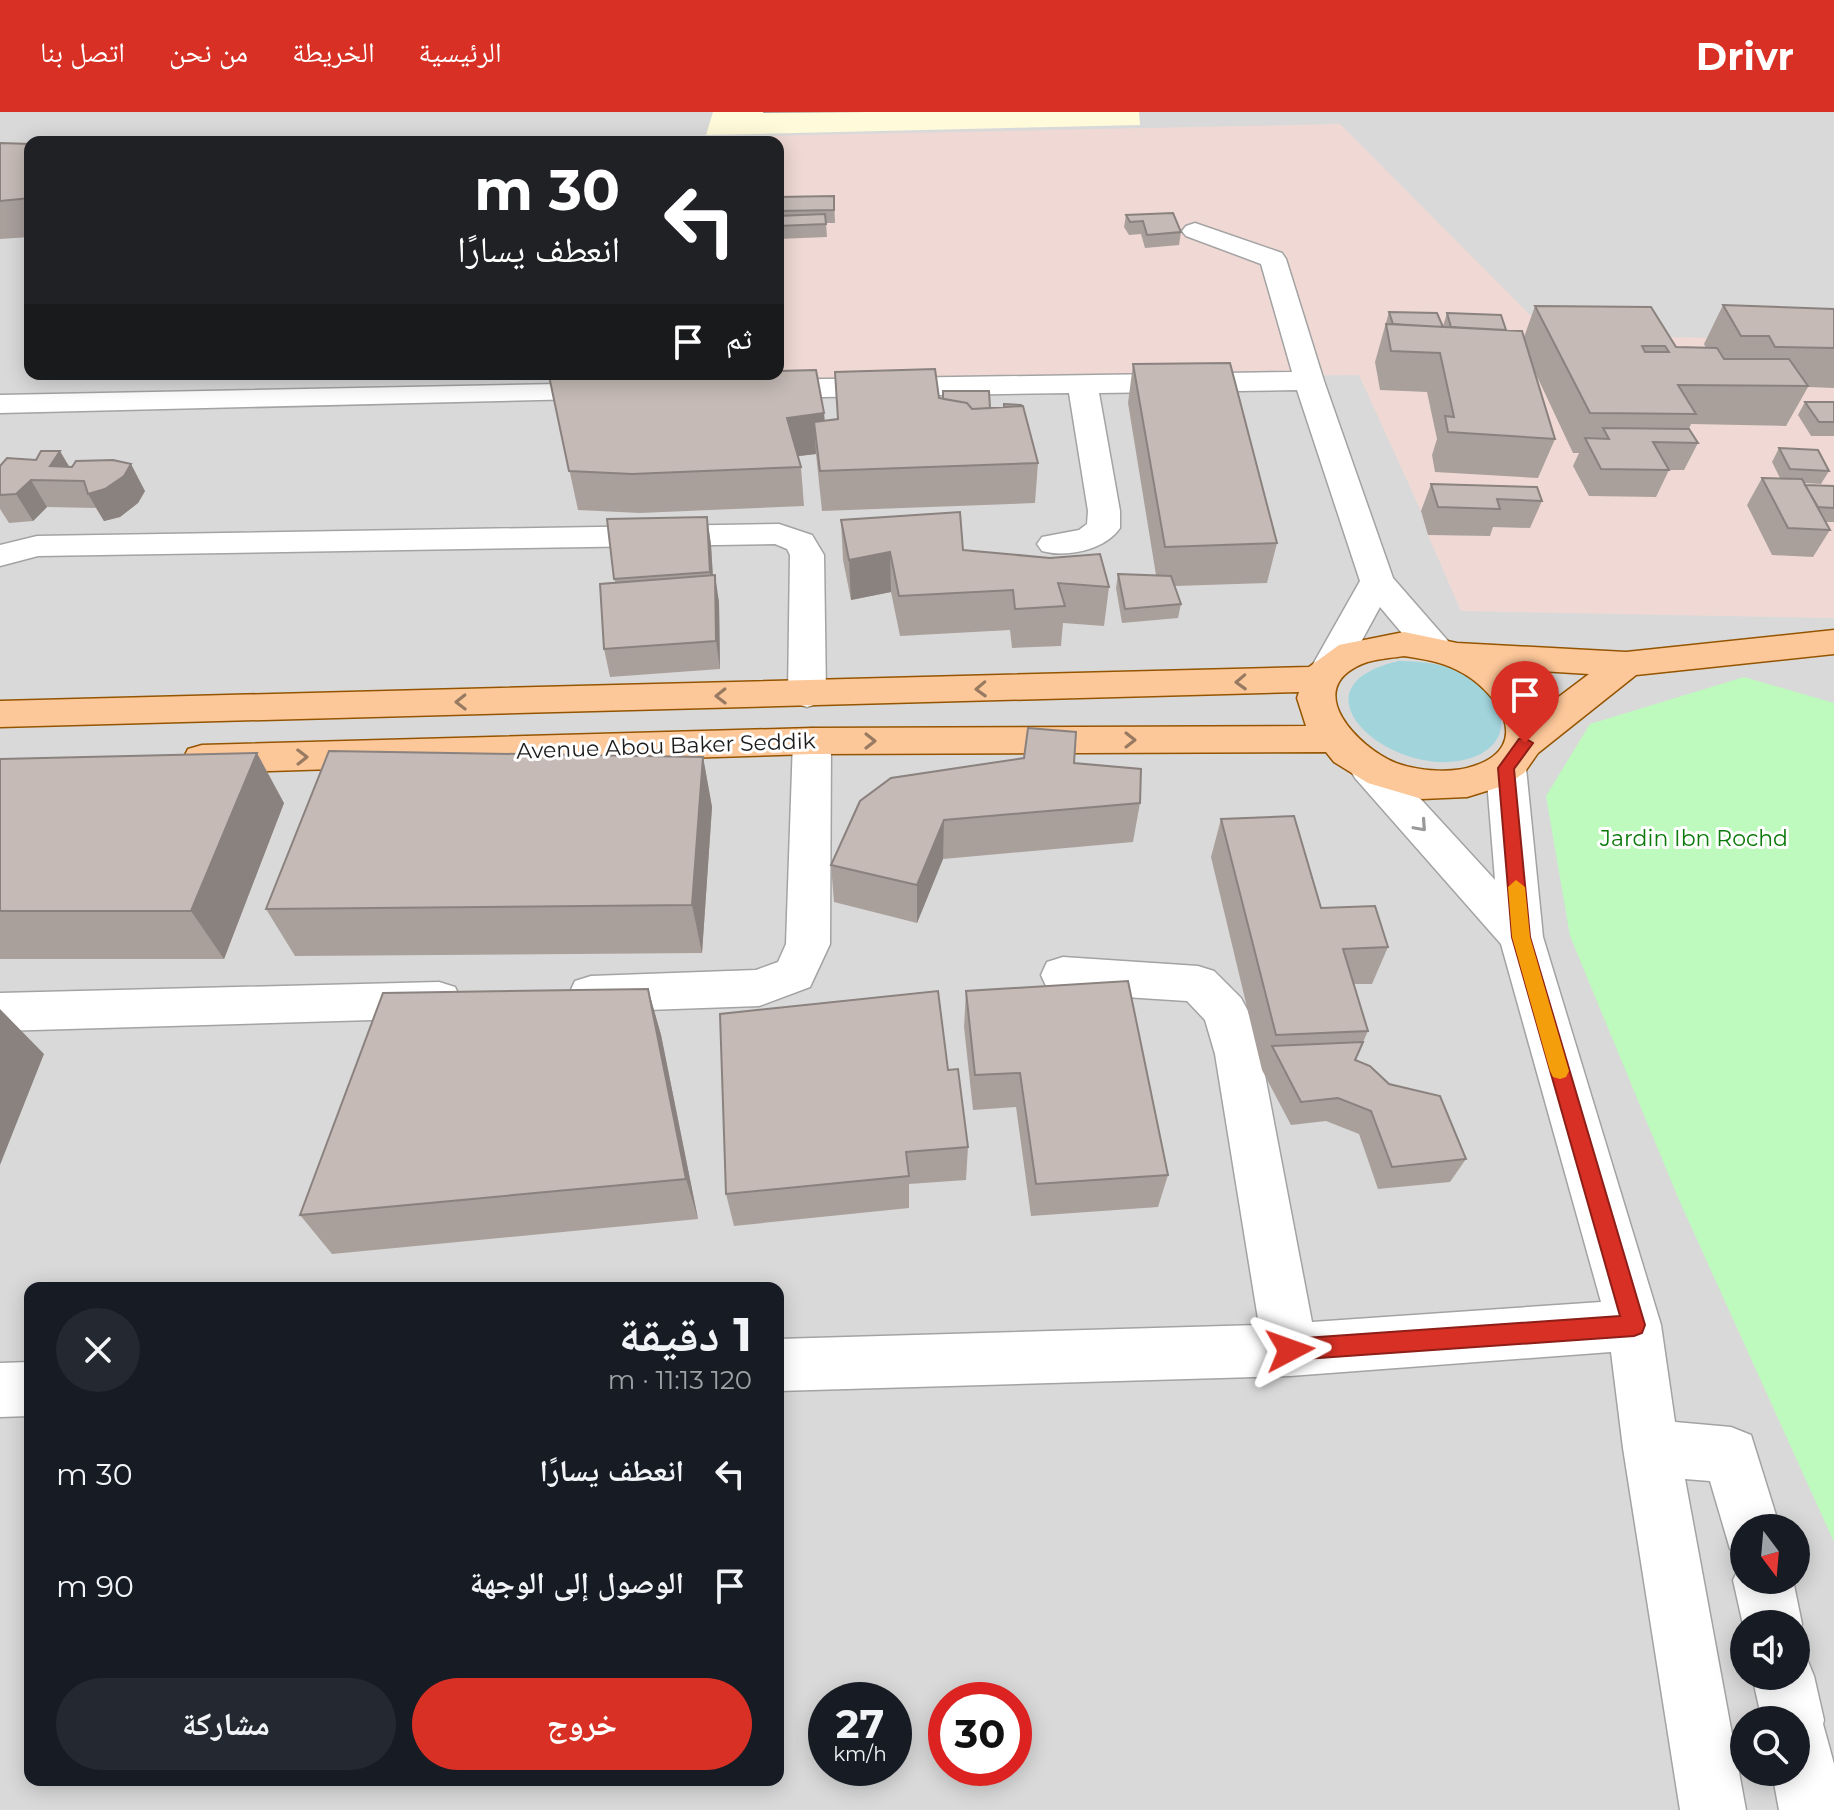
<!DOCTYPE html>
<html lang="ar">
<head>
<meta charset="utf-8">
<style>
  :root { --surface:#171b24; --page:#242831; --text:#f1f3f6; --muted:#9ea1a6; --accent:#d93025 }
  body { margin:0; font-family:Montserrat,"Noto Naskh Arabic",sans-serif; background:var(--page); color:var(--text); direction:rtl; height:100vh; display:flex; flex-direction:column; font-size:30px; white-space:nowrap }
  * { box-sizing:border-box; margin:0 }
  p { font-size:26px; color:var(--muted) }
  .icon { flex:none; width:44px; height:44px; fill:none; stroke:currentColor; stroke-width:2; stroke-linecap:round; stroke-linejoin:round }
  .map { position:relative; flex:1; overflow:hidden; direction:ltr }
  .drawer { position:absolute; left:24px; top:1170px; width:760px; height:504px; display:flex; flex-direction:column; background:var(--surface); border-radius:16px; box-shadow:0 4px 20px #0003; direction:rtl }
  .drawer>* { flex:none }
  .hud { position:absolute; left:24px; top:24px; width:760px; height:244px; border-radius:16px; box-shadow:0 4px 20px #0003; direction:rtl; background:#202124; color:#fff; overflow:hidden }
  .needle { width:52px; rotate:164deg }
  .fabs { position:absolute; left:1730px; top:1402px; display:grid; gap:16px }
  .fabs a { display:grid; place-items:center; width:80px; height:80px; border-radius:50%; background:var(--surface); box-shadow:0 4px 20px #0003; font-size:40px }
  .speed { position:absolute; left:808px; top:1570px; display:flex; gap:16px; font-size:40px; font-weight:700; text-align:center }
  .speed>* { display:grid; place-content:center; width:104px; height:104px; border-radius:50%; background:var(--surface); box-shadow:0 4px 20px #0003; line-height:1 }
  .speed small { font-size:20px; font-weight:400 }
  .speed .limit { border:12px solid #d22; background:#fff; color:#111 }
  .pin { position:absolute; display:grid; place-items:center; width:68px; height:68px; color:#fff; margin:-82px -34px; border-radius:50% 50% 50% 0; rotate:-45deg; box-shadow:0 0 8px #0007 }
  .pin .icon { rotate:45deg }
  .me { position:absolute; width:88px; margin:-44px; rotate:86deg; stroke-linejoin:round; filter:drop-shadow(0 0 6px #0008) }
  .turn { display:flex; align-items:center; gap:28px; height:168px; padding:0 32px; font-size:36px }
  .turn .icon { width:104px; height:104px; stroke-width:2.5 }
  .turn b { display:block; font-size:56px; line-height:68px }
  .then { display:flex; align-items:center; height:76px; padding:0 32px; background:#0003; gap:16px; font-size:30px }
  .round { display:grid; place-items:center; flex:none; width:84px; height:84px; border-radius:42px; background:var(--page) }
  .overview { display:flex; align-items:center; justify-content:space-between; height:136px; padding:0 32px }
  h1 { font-size:48px; font-weight:700; line-height:60px }
  .button { display:flex; gap:16px; margin-top:auto; padding:16px 32px }
  .button a { flex:1; height:92px; border-radius:48px; background:var(--accent); color:#fff; font-size:32px; font-weight:700; line-height:92px; text-align:center }
  .button a+a { background:var(--page); color:var(--text) }
  ul { padding:0; list-style:none }
  li { display:flex; align-items:center; gap:24px; height:112px; padding:0 32px }
  li div { flex:1 }
  li b { display:block; font-size:30px }
  li em { font-style:normal }
  header { display:flex; align-items:center; gap:48px; box-sizing:border-box; height:112px; padding:0 40px; background:var(--accent); color:#fff }
  header strong { font-size:38px }
  nav { display:flex; gap:44px; margin-inline-start:auto; font-size:28px }
  .map>svg:first-child { display:block }
</style>
</head>
<body>
<header>
<strong>Drivr</strong>
<nav><a>الرئيسية</a><a>الخريطة</a><a>من نحن</a><a>اتصل بنا</a></nav>
</header>
<div class="map">
<svg width="1834" height="1698" viewBox="0 0 1834 1698">
  <rect width="100%" height="100%" fill="#eee9e2"/>
  <path fill="#dad9d9" fill-rule="evenodd" d="M0,0h1834v1698h-1834zM30,30h748v232h-748zM30,1176h748v492h-748zM1744,1416h52v52h-52zM1744,1512h52v52h-52zM826,1588h68v68h-68zM946,1588h68v68h-68zM1744,1608h52v52h-52z"/>
  <path fill="#fffbda" d="M713,0h426l1,13 -434,10z"/>
  <path fill="#f0d9d4" d="M1340,12l210,211 284,5v278l-373,-7 -33,-76 -7,-24 -62,-136 -686,5 105,-6v-232h-65l1,-5z"/>
  <path fill="#bef9bd" d="M1744,565l90,26v839l-155,-342 -109,-264 -24,-140 44,-72z"/>
  <path fill="#a2d4dc" d="M1399,549c25,0 49,3 71,16 43,27 44,75 -12,84 -74,12 -170,-75 -59,-100z"/>
  <g fill="none" stroke-linecap="round" stroke-linejoin="round">
    <defs>
      <path id="minor" d="M1195,111l87,30 4,6 38,122 69,197 55,63 5,8 -5,8 -13,4 -13,-4 -42,-50 -37,68 -13,3 -13,-3 -5,-9 48,-85 -63,-191 -198,3 21,118v17c-15,22 -53,30 -78,23l-5,-7 5,-7 37,-7 8,-6 1,-13 -19,-118 -310,5 -11,-3 -4,-6 4,-6 11,-3 533,-8 -31,-108 -75,-28 -4,-5 4,-5z
        M611,271l11,3 4,6 -4,6 -622,15v-18z
        M779,412l33,11 12,20 2,139 -6,9 -13,4 -13,-4 -6,-9 2,-139 -3,-6 -12,-5 -737,12 -38,10v-21l37,-9z
        M812,616l14,3 5,10 -1,203 -20,43 -51,19 -168,6 -16,-5 -6,-13 6,-13 16,-5 165,-6 22,-8 8,-18 7,-203 5,-10z
        M1369,642l14,4 112,122 -9,-112 6,-10 14,-4 14,4 6,10 17,169 118,388 14,97 56,5 20,8 29,93h-36v26l-14,-5 -20,-68 -25,-2 61,331h-66l-57,-362 -12,-96 -321,24 -512,15v-52l481,-14 -44,-271 -10,-34 -18,-19 -124,-8 -16,-5 -6,-13 6,-13 16,-5 135,9 16,5 27,27 7,13 13,43 51,268 289,-20 -100,-358 -146,-166 -6,-10 6,-10z
        M439,870l16,5 6,13 -6,13 -16,5 -439,13v-38z
        M30,1250v54l-30,1v-54z
        M1744,1446v22h49l9,44 -6,15v-15h-52v5l-11,-49z
        M1796,1539l9,3 9,22 10,44 -1,4 11,40v46h-55l-7,-38h24v-52h-34l-10,-44h44z"/>
      <path id="major" d="M1834,518v24l-198,21 -98,78 -14,20 -18,12 -39,12 -45,2 -54,-16 -34,-21 -8,-10 -514,2 -610,19 -14,-4 -5,-10 5,-10 14,-4 610,-17 494,-2 -9,-28 2,-6 -1299,35v-26l1309,-34 30,-22 65,-13 53,11 169,9zM1404,544c18,3 36,5 53,14 39,19 79,75 17,96 -22,8 -56,5 -78,-3 -37,-15 -95,-73 -34,-99 12,-5 29,-6 42,-8zM1508,557l81,5 -49,37 -13,-23z"/>
    </defs>
    <use href="#minor" stroke="#a3a3a3" stroke-width="3"/>
    <use href="#major" stroke="#955500" stroke-width="3"/>
    <use href="#minor" fill="#fff" fill-rule="evenodd"/>
    <use href="#major" fill="#fcc799" fill-rule="evenodd"/>
  </g>
  <path fill="#a9a09c" d="M763,0h107l-107,1z
    M0,31l30,1v93l-30,2z
    M834,84l1,27h-9l1,14 -49,2v-42z
    M1126,103l55,17 -2,13 -34,3 -4,-14 -12,1 -5,-8z
    M1723,193l111,4v79l-26,-1 -22,39 -95,-2 -2,5 9,14 -14,27h-15l-13,27 -67,-1 -16,-30 6,-13h-6l-39,-83 21,69 -17,39 -103,-6 -3,-17 5,-16 -10,-47 -47,-2 -5,-28 14,-50 54,14 4,-13 59,17 18,7 11,-31 141,41 30,1 -2,-4z
    M1133,252l144,179 -10,40 -92,3 6,18 -3,14 -56,5 -6,-35 2,-14 38,1 -28,-172z
    M549,264l275,37 1,8 114,-23 51,10 48,55 -3,40 -213,8 -6,-57 -18,2 3,11 3,39 -164,7 -62,-3z
    M1805,290h29v34h-23l-13,-21z
    M1779,336l50,23 -8,13 -17,-1 1,2 29,1v36h-9l5,8 -17,27 -41,-2 -25,-50 15,-27h18l-8,-16z
    M0,354l69,1 76,24 -7,12 -18,14 -16,4 -8,-13 -49,-1 -14,14 -24,2 -9,-14z
    M1431,372l111,17 -12,27 -37,-1 -3,9 -62,-1 -7,-24z
    M707,405l4,28 2,30 6,27 1,67 -110,8 -6,-28 11,-67 -8,-63z
    M841,408l268,67 -5,39 -41,-3 -2,23 -49,2 -2,-18 -110,6 -9,-44 -40,8 -8,-40z
    M703,645l9,50 -10,146 -407,3 -29,-47z
    M0,647l284,44 -60,156h-224z
    M1074,651l66,40 -7,39 -190,17 -26,64 -83,-21 -3,-37z
    M1221,707l100,89 67,39 -16,37h-18l14,47 -13,29 111,99 -16,23 -72,7 -19,-55 -33,-13 -35,4 -29,-55 -51,-213z
    M648,877l13,46 37,184 -366,35 -32,-39z
    M966,879l202,184 -10,32 -127,9 -15,-109 -43,3 -9,-83z
    M948,958l20,77 -2,33 -57,4v24l-175,18 -8,-32z"/>
  <path fill="#8a827f" d="M824,301l2,39 -12,-30 2,32 -25,3 -4,-39z
    M60,339l16,27 -26,-12z
    M131,352l14,27 -7,12 -18,14 -16,4 -16,-27z
    M31,368l16,27 -14,14 -17,-27z
    M707,405l4,28 3,54 -4,-27z
    M890,440l1,40 -40,8 -2,-40z
    M715,463l4,27 1,67 -4,-28z
    M257,641l27,50 -60,156 -33,-48z
    M703,645l9,50 -10,146 -10,-48z
    M944,708l-1,39 -26,64v-38z
    M648,877l13,46 37,184 -12,-40z
    M0,897l44,45 -44,111z"/>
  <path fill="#c5bab5" stroke="#8a827f" stroke-width="2" fill-rule="evenodd" d="M0,31l30,1v54l-30,3z
    M834,84v14l-56,1v-14z
    M1173,101l8,19 -34,3 -4,-14 -13,1 -4,-7z
    M825,102l1,10 -48,2v-10z
    M1723,193l111,4v39l-59,-1 -6,-11h-28z
    M1535,194l116,1 25,40 41,1 7,11h65l19,27 -130,-1 18,29 -106,-1zM1642,234h23l4,6h-24z
    M1389,200l48,1 6,14 -50,-3z
    M1447,201l54,2 5,15 -55,-3z
    M1386,212l136,7 33,108 -107,-7 -3,-16 9,1 -14,-64 -49,-2z
    M1230,251l47,180 -112,4 -32,-183z
    M935,257l4,29 28,5 5,6 51,-3 15,57 -218,8 -6,-49 24,-3 -3,-47z
    M816,258l8,43 -37,5 14,49 -169,7 -63,-3 -20,-95 105,-2h124v-3z
    M943,279h46l1,17 -18,1 -5,-6 -24,-4z
    M1805,290h29v20h-15z
    M1004,292l17,1v1l-17,1z
    M1603,316l86,1 9,14 -45,-1 16,28 -68,-1 -16,-31 24,1z
    M1779,336l39,2 11,21 -39,-2z
    M41,339h19l-10,15 22,1 4,-6 37,-1 18,4 -7,12 -19,13 -17,5 -4,-13 -53,-1 -15,14 -16,1v-29l7,-8 29,2z
    M1762,366l40,1 28,51 -42,-2z
    M1431,372l106,3 5,14 -45,-2 3,10 -62,-2z
    M1805,373l29,1v22l-16,-1z
    M960,400l3,38 87,8 50,-4 9,33 -51,-4 7,23 -50,3 -2,-19 -114,6 -9,-44 -41,8 -8,-40z
    M707,405l3,55 -96,7 -7,-60z
    M1118,462l53,2 10,28 -56,5z
    M715,463l1,66 -112,8 -4,-65z
    M1028,616l48,4 -2,31 67,6 -1,34 -196,17 -27,65 -86,-20 29,-64 31,-23 133,-20z
    M329,639l374,6 -11,148 -426,4z
    M257,641l-66,158h-191v-152z
    M1294,704l27,92 54,-2 13,41 -45,2 25,82 -92,4 -55,-216z
    M1128,869l40,194 -132,9 -16,-111 -45,2 -9,-84z
    M648,877l38,190 -386,36 83,-222z
    M938,879l10,79 10,-1 10,78 -62,5 3,24 -183,18 -6,-180z
    M1363,930l-8,18 15,6 19,18 51,12 26,63 -74,8 -21,-56 -33,-13 -37,4 -29,-56z"/>
  <defs><path id="oneway-chevron" d="M-2-3.5L2.5 0L-2 3.5" fill="none" stroke-width="1.6" stroke-linecap="round" stroke-linejoin="round" transform="scale(2)"/></defs>
  <g stroke="#977a61">
    <use href="#oneway-chevron" transform="translate(1241 570) rotate(178)"/>
    <use href="#oneway-chevron" transform="translate(981 577) rotate(178)"/>
    <use href="#oneway-chevron" transform="translate(721 584) rotate(179)"/>
    <use href="#oneway-chevron" transform="translate(461 590) rotate(179)"/>
    <use href="#oneway-chevron" transform="translate(1130 628)"/>
    <use href="#oneway-chevron" transform="translate(870 629)"/>
    <use href="#oneway-chevron" transform="translate(302 645) rotate(-1)"/>
  </g>
  <use stroke="#999" href="#oneway-chevron" transform="translate(1421 714) rotate(48)"/>
  <path fill="#d93025" stroke="#8d1f18" stroke-width="2" d="M1525,626l8,5 -19,26 16,168 115,388 -3,8 -8,3 -344,24 -8,-3 -3,-7 3,-8 8,-3 330,-23 -108,-379 -14,-169 21,-29z"/>
  <path fill="#f59e0b" d="M1516,768l9,7 5,50 39,134 -3,6 -6,2 -7,-2 -3,-6 -38,-134 -4,-50z"/>
  <g text-anchor="middle" dominant-baseline="central" stroke-width="6" stroke-linejoin="round" paint-order="stroke">
    <g font-size="22" fill="#1c1c1c" stroke="#fff">
      <text transform="translate(666 634) rotate(-2)">Avenue Abou Baker Seddik</text>
    </g>
    <g font-size="22" fill="#0c7a0b" stroke="#fff">
      <text x="1694" y="726">Jardin Ibn Rochd</text>
    </g>
  </g>
</svg>
<div class="fabs">
<a><svg class="needle" viewBox="-14 -14 28 28"><path d="M0-13l5 13h-10z" fill="#e53935"/><path d="M0 13l5-13h-10z" fill="#9ea1a6"/></svg></a>
<a><svg class="icon" aria-label="sound" viewBox="0 0 24 24"><path d="M4 9h4l5-4v14l-5-4H4zM17 9q2 3 0 6"/></svg></a>
<a><svg class="icon" aria-label="search" viewBox="0 0 24 24"><circle cx="10" cy="10" r="6"/><path d="M15 15l6 6"/></svg></a>
</div>
<div class="speed"><div>27<small>km/h</small></div><div class="limit">30</div></div>
<div class="pin" style="left:1525px;top:631px;background:#d93025"><svg class="icon" aria-label="arrive" viewBox="0 0 24 24"><path d="M6 21V4h12l-3 4 3 4H6"/></svg></div>
<svg class="me" style="left:1290px;top:1238px" viewBox="-20 -20 40 40"><path d="M0-17L14 15 0 8-14 15z" fill="#d93025" stroke="#fff" stroke-width="4"/></svg>
<div class="hud">
<div class="turn"><svg class="icon" aria-label="left" viewBox="0 0 24 24"><path d="M17 20v-9H6M10 6l-5 5 5 5"/></svg><div><b>30 m</b>انعطف يسارًا</div></div>
<div class="then">ثم<svg class="icon" aria-label="arrive" viewBox="0 0 24 24"><path d="M6 21V4h12l-3 4 3 4H6"/></svg></div>
</div>
<section class="drawer">
<div class="overview"><div><h1>1 دقيقة</h1><p>120 m · 11:13</p></div><a class="round"><svg class="icon" aria-label="close" viewBox="0 0 24 24"><path d="M6 6l12 12M18 6L6 18"/></svg></a></div>
<ul>
<li><svg class="icon" aria-label="left" viewBox="0 0 24 24"><path d="M17 20v-9H6M10 6l-5 5 5 5"/></svg><div><b>انعطف يسارًا</b></div><em>30 m</em></li>
<li><svg class="icon" aria-label="arrive" viewBox="0 0 24 24"><path d="M6 21V4h12l-3 4 3 4H6"/></svg><div><b>الوصول إلى الوجهة</b></div><em>90 m</em></li>
</ul>
<div class="button"><a>خروج</a><a>مشاركة</a></div>
</section>
</div>
</body>
</html>
